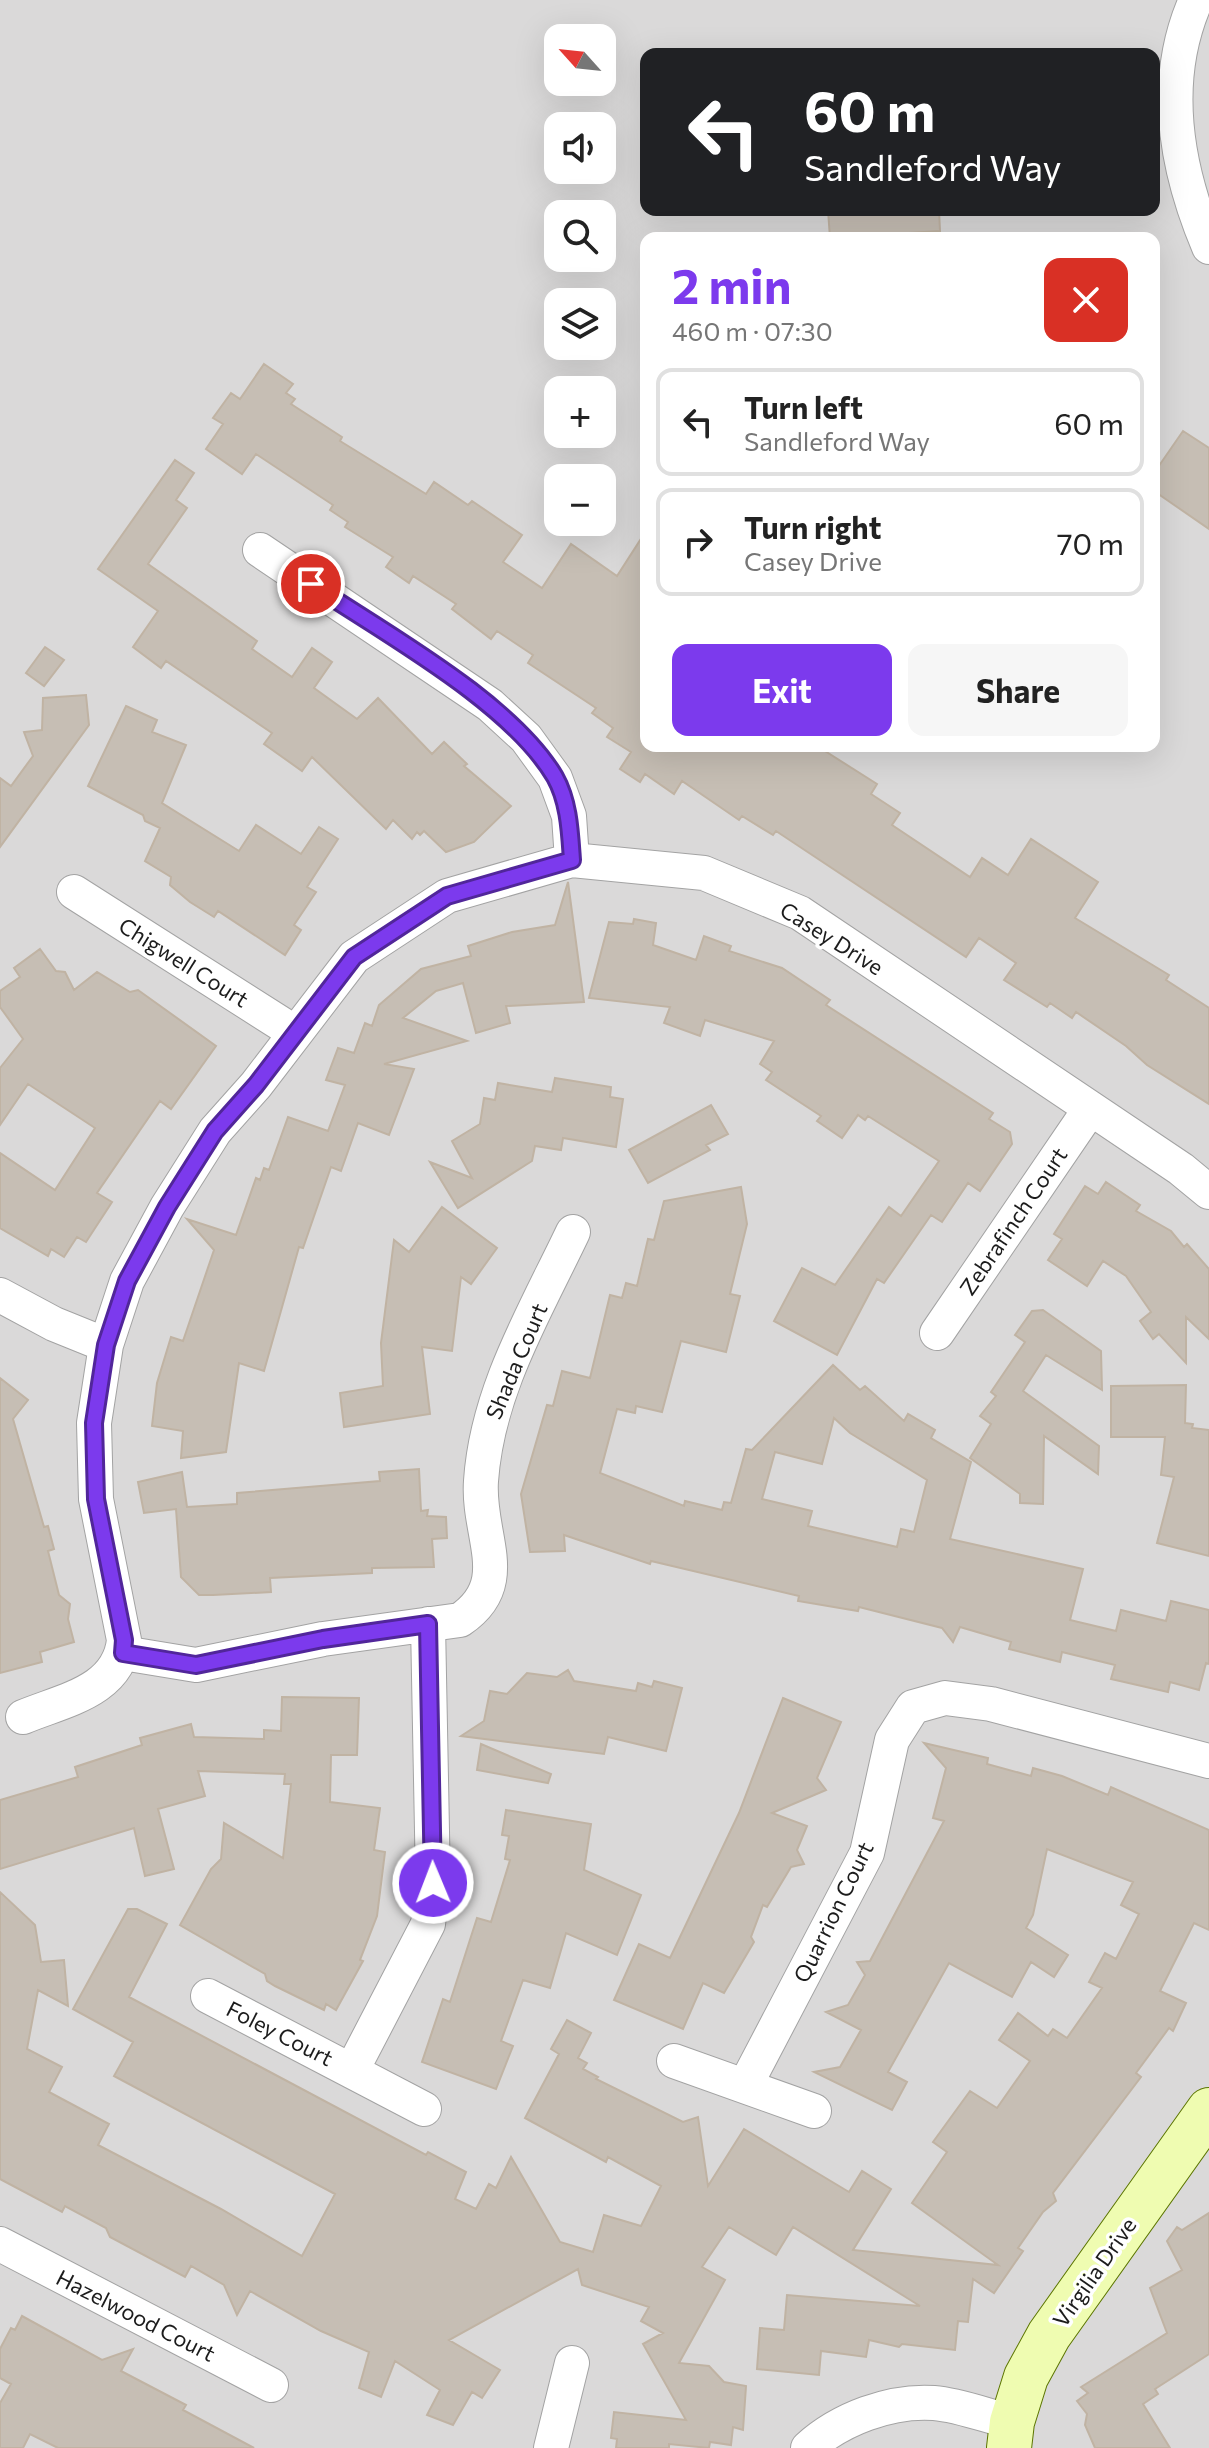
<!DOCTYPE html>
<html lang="en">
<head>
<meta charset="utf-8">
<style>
  :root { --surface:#fff; --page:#f6f6f6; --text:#222; --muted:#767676; --line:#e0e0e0; --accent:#7c3aed }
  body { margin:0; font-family:Commissioner,sans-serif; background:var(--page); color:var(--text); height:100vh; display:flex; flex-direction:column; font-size:30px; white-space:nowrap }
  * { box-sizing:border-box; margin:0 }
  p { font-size:26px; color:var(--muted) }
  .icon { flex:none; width:44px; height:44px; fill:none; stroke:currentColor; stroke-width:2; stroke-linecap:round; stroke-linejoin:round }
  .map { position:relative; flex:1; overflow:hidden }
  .sheet { position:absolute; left:640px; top:232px; width:520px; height:520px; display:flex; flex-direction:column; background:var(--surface); border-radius:16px; box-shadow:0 8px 32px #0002 }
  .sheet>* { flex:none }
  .top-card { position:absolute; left:640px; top:48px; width:520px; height:168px; border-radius:16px; box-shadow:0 8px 32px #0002; background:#202124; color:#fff; overflow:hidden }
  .needle { width:52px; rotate:297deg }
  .controls { position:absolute; left:544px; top:24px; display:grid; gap:16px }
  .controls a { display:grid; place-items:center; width:72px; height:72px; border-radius:16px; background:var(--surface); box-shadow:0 8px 32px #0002; font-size:40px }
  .pin { position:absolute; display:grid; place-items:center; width:68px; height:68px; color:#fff; margin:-34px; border:4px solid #fff; border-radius:50%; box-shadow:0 2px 8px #0007 }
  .me { position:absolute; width:88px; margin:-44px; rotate:359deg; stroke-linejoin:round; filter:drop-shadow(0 0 6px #0008) }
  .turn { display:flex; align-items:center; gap:28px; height:168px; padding:0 32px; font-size:36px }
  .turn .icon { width:104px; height:104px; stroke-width:2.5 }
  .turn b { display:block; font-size:56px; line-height:68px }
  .round { display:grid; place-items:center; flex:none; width:84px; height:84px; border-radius:16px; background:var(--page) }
  .head { display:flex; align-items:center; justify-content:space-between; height:136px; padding:0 32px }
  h1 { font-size:48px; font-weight:700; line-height:60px; color:var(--accent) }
  .action { display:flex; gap:16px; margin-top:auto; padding:16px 32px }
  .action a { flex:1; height:92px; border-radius:16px; background:var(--accent); color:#fff; font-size:32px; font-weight:700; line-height:92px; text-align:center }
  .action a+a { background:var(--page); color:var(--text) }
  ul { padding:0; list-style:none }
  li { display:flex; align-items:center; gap:24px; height:108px; margin:0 16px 12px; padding:0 16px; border:4px solid var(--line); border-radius:16px }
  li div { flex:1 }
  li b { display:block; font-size:30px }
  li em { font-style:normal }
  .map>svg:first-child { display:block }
</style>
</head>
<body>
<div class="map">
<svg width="1209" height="2448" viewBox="0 0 1209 2448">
  <rect width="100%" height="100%" fill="#eeebe1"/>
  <path fill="#dad9d9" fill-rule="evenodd" d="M0,0h1209v2448h-1209zM558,38h44v44h-44zM646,54h508v156h-508zM558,126h44v44h-44zM558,214h44v44h-44zM646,238h508v508h-508zM558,302h44v44h-44zM558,390h44v44h-44zM558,478h44v44h-44z"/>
  <path fill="#c6beb4" stroke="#c0b3a3" stroke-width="2" fill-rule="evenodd" d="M828,210h111l1,21 -110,7z
    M264,364l29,20 -7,9 9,6 -4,5 51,33 -2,4 86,53 8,-12 34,23 4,-4 50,34 -19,27 39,26 29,-44 46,32 29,-45v215h171l60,38 -6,10 29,19 -8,12 78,52 12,-19 26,17 23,-36 67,43 -23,36 94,57 -3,5 43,28v96l-62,-39 -21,-19 -50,-34 -4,6 -22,-15 -3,4 -43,-27 12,-17 -37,-25 -13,19 -190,-126 -3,4 -31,-19 -3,4 -57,-39 -8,13 -29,-20 -5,8 -20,-13 11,-17 -24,-15 6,-9 -21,-15 4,-5 -68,-45 5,-8 -36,-24 -6,8 -39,-30 4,-5 -43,-28 -4,7 -23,-16 7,-10 -48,-30 3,-5 -18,-12 3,-5 -77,-51 -14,20 -36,-25 17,-25 -10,-6 18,-25 9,6z
    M1183,431l26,17v81l-55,-38v-18z
    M175,460l19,13 -18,27 11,8 -39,56 109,77 -5,8 40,28 20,-29 20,14 -18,26 43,31 21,-21 54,56 12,-12 23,22 -3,2 47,40 -37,36 -28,10 -22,-21 -4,4 -3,-3 -5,7 -19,-19 -7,9 -74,-72 -10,14 -38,-27 8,-11 -106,-72 -5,7 -28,-21 25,-36 -60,-42z
    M45,647l19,13 -20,26 -18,-13z
    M86,695l3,30 -89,122v-69l11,8 22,-30 -9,-24 18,-2 1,-32z
    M126,706l31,14 -5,12 34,13 -24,58 77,48 17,-26 45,29 18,-27 19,12 -31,48 9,5 -22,33 7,5 -16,25 -67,-44 -4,6 -24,-15 -20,-17 1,-8 -26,-16 15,-33 -15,-7 -2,-6 -55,-29z
    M568,882l16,120 -78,4 4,17 -34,10 -13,-50 -27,8 -33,27 64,23 -83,23 30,5 -25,66 -31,-12 -17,48 -10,-4 -28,81 -4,-1 -35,124 -25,-8 -13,89 -45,6 2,-27 -31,-5 5,-43 14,-46 12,4 31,-91 -27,-31 49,16 20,-57 4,2 4,-12 5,2 19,-53 40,14 17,-46 -19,-5 12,-32 16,5 11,-30 7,3 7,-21 42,-36 50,-13 -3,-10 44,-14 43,-7z
    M634,919l22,4 -3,22 43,15 8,-24 27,10 -2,5 53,17 48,32 -4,5 167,108 -4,6 21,13 2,12 -32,47 -12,-8 -26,39 -11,-7 -47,68 -7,-4 -40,76 -63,-34 28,-53 33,17 54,-78 12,9 38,-55 -71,-45 -3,4 -7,-5 -16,23 -25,-17 4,-5 -55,-36 6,-8 -12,-8 14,-23 -69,-21 -5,16 -36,-13 6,-16 -81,-9 20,-76 24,2z
    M40,949l16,22 9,1 9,18 23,-18 33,20 8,-2 78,56 -45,63 -11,-8 -63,92 15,9 -26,40 -9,-5 -13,20 -13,-8 -3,7 -48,-28v-75l55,37 40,-62 -67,-44 -28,41v-57l23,-29 -23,-32v-16l20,-14 -6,-9z
    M555,1078l56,9 -1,10 13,2 -7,48 -53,-9 -2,12 -26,-4 -3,15 -74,47 -28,-46 42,16 -20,-37 28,-17 4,-26 11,2 3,-17 54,9z
    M711,1105l17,29 -22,11 4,5 -62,33 -19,-33z
    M1106,1182l34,23 -4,6 35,20 13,16 3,-3 22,25v70l-23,-22v46l-27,-29 -6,5 -13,-18 11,-9 -25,-36 -23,-15 -16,25 -39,-26 14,-21 -8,-5 31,-48 13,8z
    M741,1187l6,37 -17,70 10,2 -14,56 -45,-11 -19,71 -26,-6 -1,7 -18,-4 -17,64 84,33 1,-5 37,9 2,-8 7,1 15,-54 6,1 81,-85 27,25 5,-4 39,35 4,-7 27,16 -4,8 40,24 -21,77 133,30 -13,51 46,11 5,-21 45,11 5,-20 38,9v54l-3,-1 -7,27 -29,-8 -2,10 -57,-13 4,-14 -53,-13 -2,10 -51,-13 2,-7 -51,-15 -7,15 -11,-14 -83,-21 -1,4 -60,-10 1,-5 -148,-35 -1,3 -86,-29 1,16 -35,1 -9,-58 26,-89 6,1 9,-35 28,7 20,-83 12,3 4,-15 11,3 11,-47 6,1 10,-39zM834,1418l16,15 77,47 -13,52 -13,-3 -4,18 -89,-21 4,-15 -50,-12 13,-47 47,12z
    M442,1207l55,41 -26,36 -10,-7 -9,74 -30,-4 8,67 -86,13 -4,-34 43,-7 -2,-43 13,-103 15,12z
    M1043,1310l58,41 1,39 -56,-35 -23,36 76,55 -1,28 -54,-38 -1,68 -23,-1v-9l-50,-36 21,-34 -11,-8 16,-20 -5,-4 34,-50 -10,-7 17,-24z
    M0,1378l28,22 -15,19 31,108 4,-1 6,23 -6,2 11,44 11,9 -2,15 6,23 -34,10 2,10 -42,11z
    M1186,1385l-1,38 8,1 -1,4 17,2v126l-52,-13 17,-66 -13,-2 4,-38h-54v-51z
    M419,1469l2,42 7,-1 -1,6 19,1 1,21 -15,1 2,28 -62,1v5l-102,5 1,14 -58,3h-14l-18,-18 -5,-68 -32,4 -6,-31 44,-10 5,35 50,-3v-11l143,-12 -1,-9z
    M568,1670l6,11 62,10 2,-8 14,4 2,-6 28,7 -16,63 -58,-14 -4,17 -143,-18 23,-15 6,-30 17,3 20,-21 30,4z
    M282,1697l77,1 -2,57h-26l-1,47 50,6 -6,42 11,2 -8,64 -17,44 3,1 -27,49 -10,-6 -2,6 -49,-24 -8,-5 -2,-7 -85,-49 31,-56 10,-10 3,-36 59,35 8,-74h-7l1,-10 -87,-3 7,25 -47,13 16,60 -29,7 -11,-48 -134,41v-69l78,-23 -3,-10 67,-22 -2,-7 51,-14 3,13 70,2v-9l17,1z
    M783,1698l58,24 -24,56 9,12 -54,23 35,13 -10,24 7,14 -13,3 -24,40 -4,-2 -12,32 3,5 -30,51 -21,-10 -20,46 -69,-29 25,-56 31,14 69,-145z
    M924,1743l64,15 -1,6 44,12 2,-8 29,8 46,19 3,-8 98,43v100l-15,-7 -34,68 26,12 -13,28 -4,-3 -33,45 5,4 -88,116 3,8 -13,11 -25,36 5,3 -29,42 -21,-14 -5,43 -10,-1 -3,29 -53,-6 -3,3 -30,-7 -3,17 -45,-6 -2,24 -62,-6 3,-41 24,2 3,-35 133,11 -127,-79 -17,28 -47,-28 -27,40 23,13 -46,83 30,3 15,16 22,4 -3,44 -10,-3 -2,18 -21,-3 -1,6 -40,-4v4h-53l1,-9 -6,-1 3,-26 72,8 -43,-76 20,-11 -22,-12 8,-14 -67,-22 -4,-16 -129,71 51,30 -18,28 -10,-6 -19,33 -26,-10 13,-25 -45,-29 -14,36 -22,-9 10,-36 -48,-21 -71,-40 -13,24 -13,-30 -33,-19 -6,11 -75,-40 -4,-9 -41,-22 -3,6 -62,-33v-287l35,33 6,37 23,-2 4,46 -30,-16 -11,59 35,18 -13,25 60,32 -11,21 123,64 81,47 33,-62 -221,-118 19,-34 -60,-33 55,-100h9l30,15 -38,73 297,158 2,-3 38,20 -11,27 21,10 13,-25 7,4 15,-31 49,85 33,10 11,-37 37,11 20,-40 -53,-29 -2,5 -81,-44 34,-64 -8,-5 16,-29 24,13 -13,25 9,5 -4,6 15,8 -2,2 87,43 15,-5 10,69 36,-57 105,63 13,-21 29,18 -38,61 145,15 -86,-62 35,-51 -14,-10 37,-51 27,17 33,-47 -31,-21 19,-27 30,23 5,-7 14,9 35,-50 -13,-6 16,-29 11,6 23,-45 -18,-9 12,-23 -86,-33 -14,66 -7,13 42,27 -14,22 -23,-15 -19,35 -63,-34 -61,109 19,10 -15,28 -78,-38 26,-5 21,-37 -35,-18 22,-7 17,-30 -8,-13 13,-1 74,-140 -11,-3 13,-50z
    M481,1744l70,30 -3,9 -71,-13z
    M506,1810l85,14 -7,46 57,25 -24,60 -51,-22 -16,55 -27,-8 -22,61 12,5 -17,43 -74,-27 21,-63 7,3 27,-84 14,4 19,-62 -5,-1 4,-23 -7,-1z
    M1209,2213v141l-54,35 3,5 -15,10 27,44h-75l-10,-23 2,-11 -10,-13 11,-8 -7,-6 86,-54 -17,-45 32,-18 -15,-29 10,-14 5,3z
    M22,2316l80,44 31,-11 -12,22 65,34 -3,5 71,38h-196l-28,-14 -7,14h-23v-45l11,-19 -11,-6v-29l11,-21 4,2z"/>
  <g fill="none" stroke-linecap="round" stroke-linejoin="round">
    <defs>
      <path id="street" d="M1196,0c-36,81 -20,169 13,247
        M260,550l230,155 36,33 29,40 14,38 3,44
        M74,892l220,140
        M0,1295l54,29 52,21
        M937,1333l153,-224
        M123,1653l73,12 127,-26 137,-19c55,-37 17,-84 21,-139 6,-90 54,-169 92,-249
        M23,1717c41,-17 96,-26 101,-77l-28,-141 -2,-76 12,-78 21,-64 40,-74 48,-76 41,-46 98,-128 93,-61 125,-36 132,13 96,40 381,256 28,23
        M208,1996l216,113
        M674,2061l140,50
        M352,2070l76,-146 5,-41 -5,-259
        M746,2084l121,-231 25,-113 21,-33 32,-9 46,6 218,57
        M0,2244l271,141
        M551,2448l21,-85
        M808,2448c32,-29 82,-48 126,-45 25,2 53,13 78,19"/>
      <path id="secondary" d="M1009,2448l3,-26 14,-45 23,-42 160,-225"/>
    </defs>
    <use href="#street" stroke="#a3a3a3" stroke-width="36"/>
    <use href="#secondary" stroke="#5c7600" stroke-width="46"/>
    <use href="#street" stroke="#fff" stroke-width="34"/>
    <use href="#secondary" stroke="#effcb1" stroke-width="44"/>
  </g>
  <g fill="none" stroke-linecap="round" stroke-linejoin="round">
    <defs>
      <path id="route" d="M311,584c73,49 200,118 244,193 14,25 15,55 17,83l-125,36 -93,61 -98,128 -41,46 -48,76 -40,74 -21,64 -12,78 2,76 28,141 -1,13 73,12 127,-26 105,-15 5,259"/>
    </defs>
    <use href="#route" stroke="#51269a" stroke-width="20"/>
    <use href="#route" stroke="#7c3aed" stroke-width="14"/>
  </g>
  <g text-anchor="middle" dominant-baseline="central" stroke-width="7" stroke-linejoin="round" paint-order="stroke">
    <g font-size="22" fill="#1c1c1c" stroke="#fff">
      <text transform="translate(832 938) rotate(32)">Casey Drive</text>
      <text transform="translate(184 962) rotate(32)">Chigwell Court</text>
      <text transform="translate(1013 1221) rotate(-56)">Zebrafinch Court</text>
      <text transform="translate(516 1361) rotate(-67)">Shada Court</text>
      <text transform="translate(833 1912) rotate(-64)">Quarrion Court</text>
      <text transform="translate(280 2033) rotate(27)">Foley Court</text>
      <text transform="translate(1094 2272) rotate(-55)">Virgilia Drive</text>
      <text transform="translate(136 2315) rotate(27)">Hazelwood Court</text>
    </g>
  </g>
</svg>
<div class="controls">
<a><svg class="needle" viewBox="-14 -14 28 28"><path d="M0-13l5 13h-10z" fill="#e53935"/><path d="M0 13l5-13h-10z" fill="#767676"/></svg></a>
<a><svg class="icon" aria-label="sound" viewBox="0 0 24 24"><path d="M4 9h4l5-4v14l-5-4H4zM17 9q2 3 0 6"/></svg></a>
<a><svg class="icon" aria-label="search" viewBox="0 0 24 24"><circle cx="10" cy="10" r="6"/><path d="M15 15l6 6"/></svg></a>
<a><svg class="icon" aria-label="layers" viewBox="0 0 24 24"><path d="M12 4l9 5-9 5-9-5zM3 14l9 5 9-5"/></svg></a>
<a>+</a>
<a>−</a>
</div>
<div class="pin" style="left:311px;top:584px;background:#d93025"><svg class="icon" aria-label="arrive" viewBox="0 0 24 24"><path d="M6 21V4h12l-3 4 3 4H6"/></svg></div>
<svg class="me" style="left:433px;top:1883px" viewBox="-20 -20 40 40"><circle r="17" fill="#7c3aed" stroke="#fff" stroke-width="3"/><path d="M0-11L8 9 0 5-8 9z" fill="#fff"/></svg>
<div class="top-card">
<div class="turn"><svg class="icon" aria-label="left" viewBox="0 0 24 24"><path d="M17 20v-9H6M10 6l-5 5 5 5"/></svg><div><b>60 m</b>Sandleford Way</div></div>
</div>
<section class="sheet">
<div class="head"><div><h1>2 min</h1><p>460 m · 07:30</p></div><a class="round" style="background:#d93025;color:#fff"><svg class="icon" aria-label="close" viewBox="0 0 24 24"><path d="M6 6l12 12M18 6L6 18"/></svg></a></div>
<ul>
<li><svg class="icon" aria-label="left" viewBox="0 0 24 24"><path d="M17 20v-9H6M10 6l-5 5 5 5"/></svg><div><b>Turn left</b><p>Sandleford Way</p></div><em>60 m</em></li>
<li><svg class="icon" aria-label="right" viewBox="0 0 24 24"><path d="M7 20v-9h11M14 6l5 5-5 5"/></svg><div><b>Turn right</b><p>Casey Drive</p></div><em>70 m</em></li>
</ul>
<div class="action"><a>Exit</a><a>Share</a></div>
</section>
</div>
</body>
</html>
